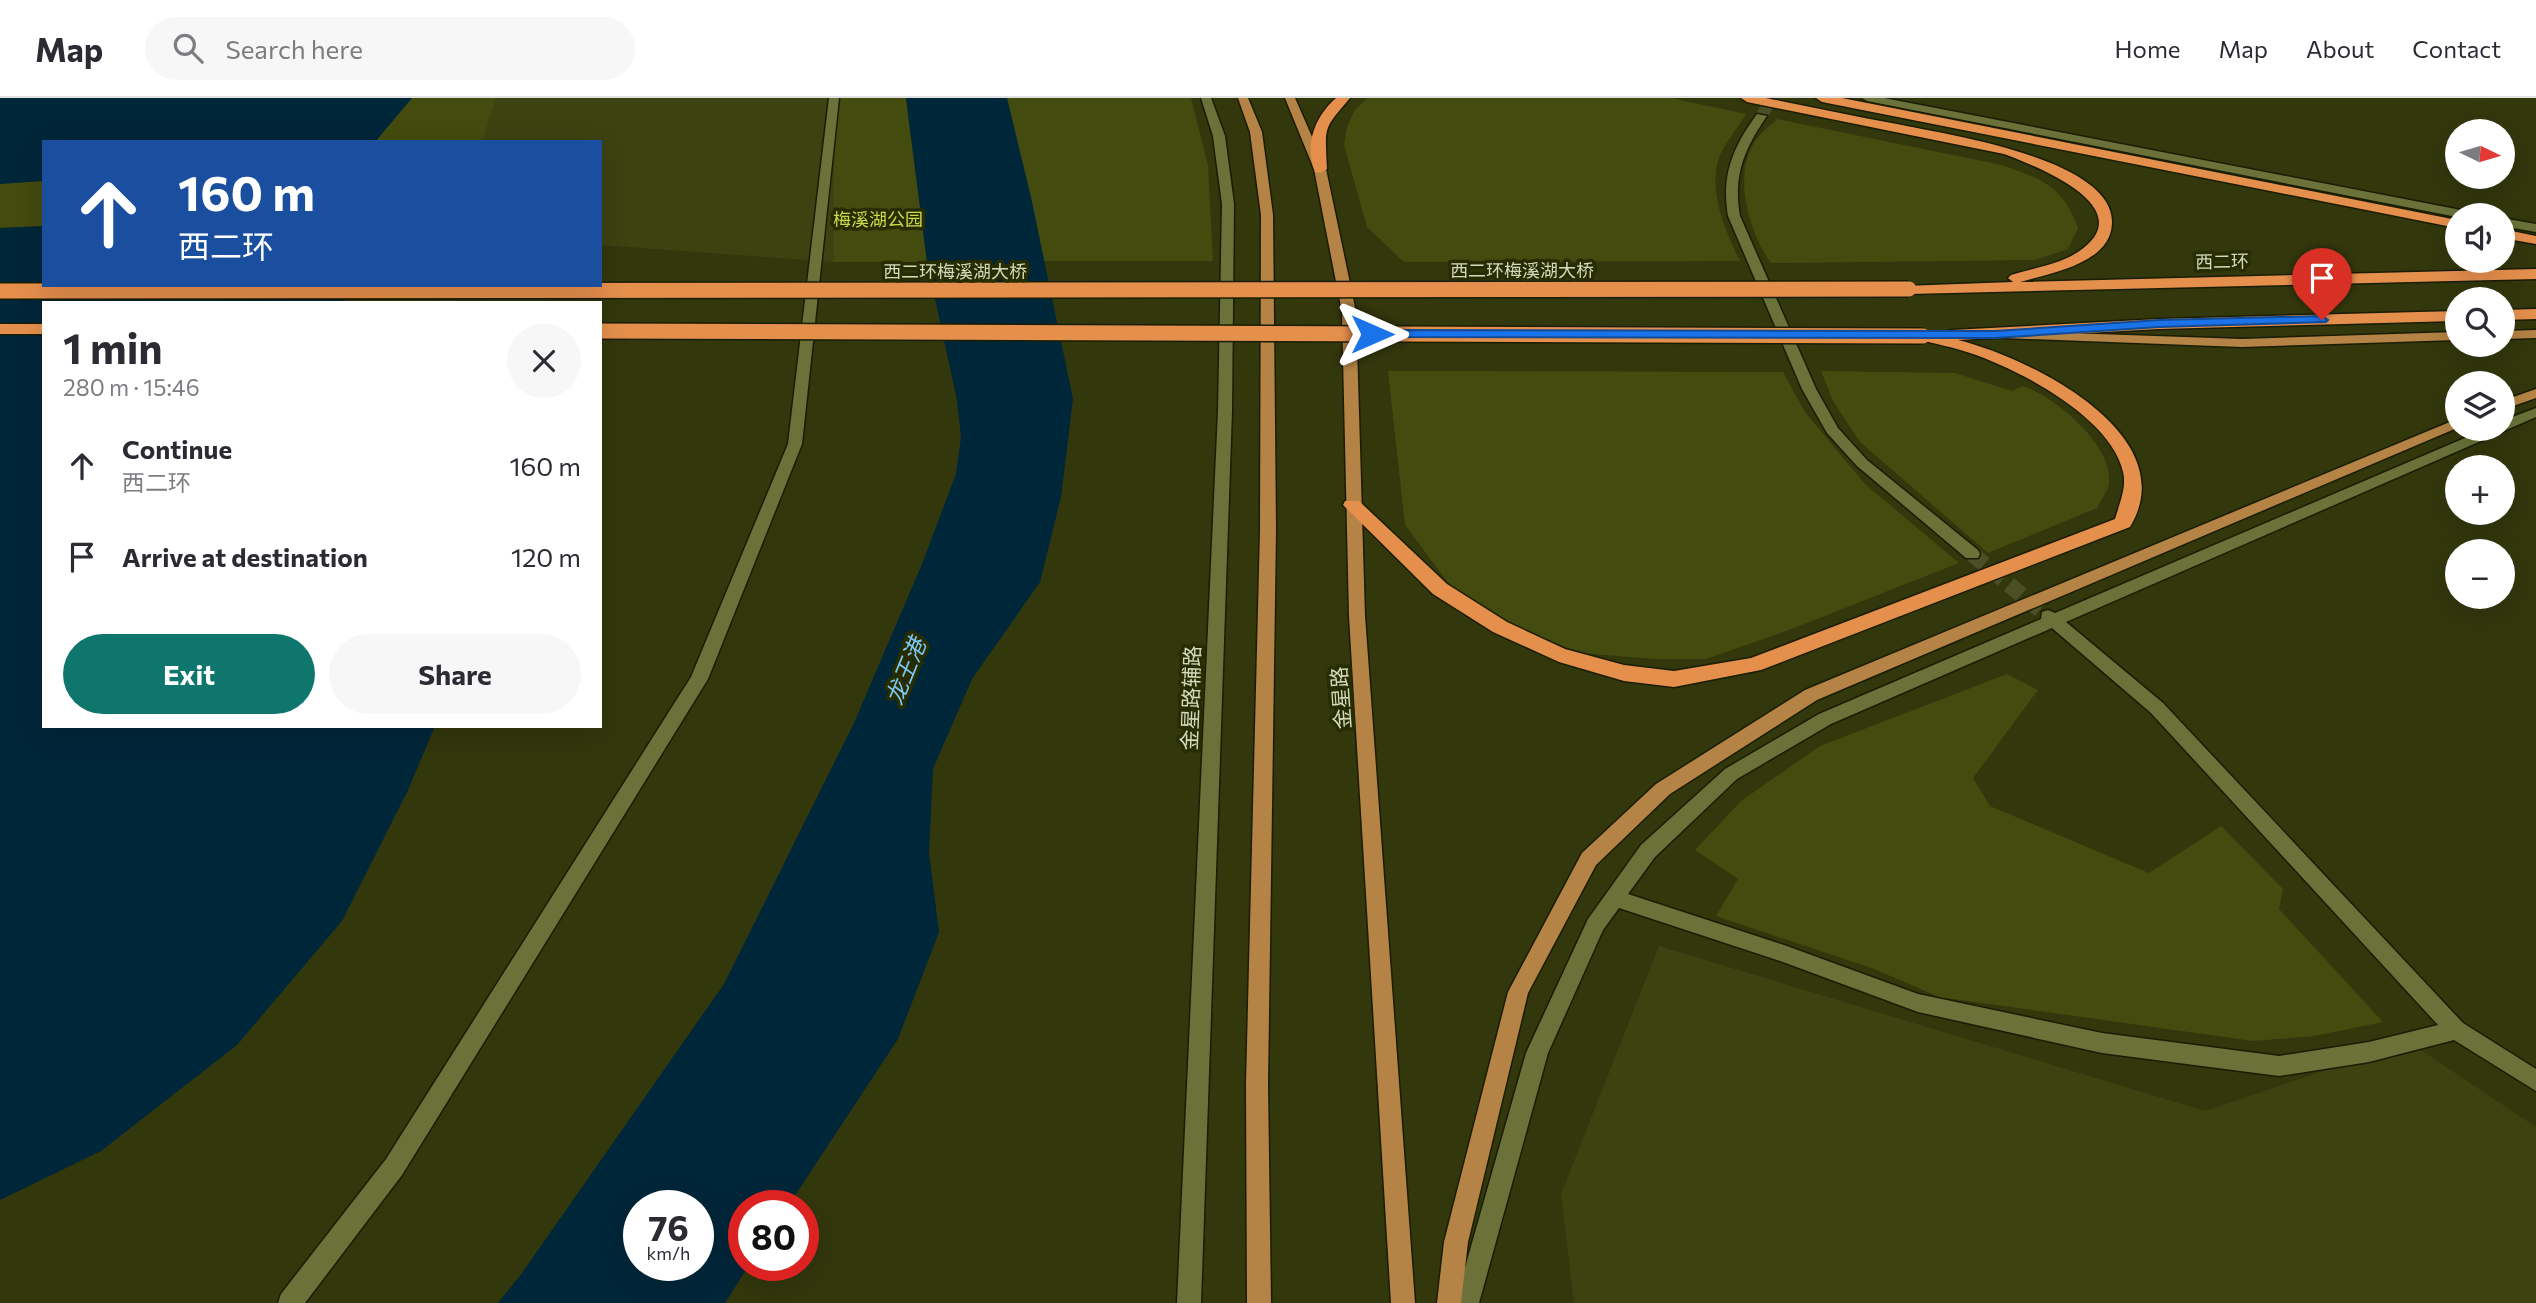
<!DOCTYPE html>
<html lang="en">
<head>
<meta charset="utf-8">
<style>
  :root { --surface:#fff; --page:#f7f7f7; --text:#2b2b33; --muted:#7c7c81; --line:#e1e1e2; --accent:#0f766e }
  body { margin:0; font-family:Commissioner,"Noto Sans SC",sans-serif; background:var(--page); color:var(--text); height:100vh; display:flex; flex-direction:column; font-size:26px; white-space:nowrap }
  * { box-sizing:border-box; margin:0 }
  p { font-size:23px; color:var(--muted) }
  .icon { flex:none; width:38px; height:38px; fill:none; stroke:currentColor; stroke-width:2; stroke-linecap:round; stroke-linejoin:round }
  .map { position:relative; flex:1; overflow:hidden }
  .panel { position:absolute; left:42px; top:203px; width:560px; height:427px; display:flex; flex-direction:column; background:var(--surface); border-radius:0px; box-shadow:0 7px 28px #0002 }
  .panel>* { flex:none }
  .top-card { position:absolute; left:42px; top:42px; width:560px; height:147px; border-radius:0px; box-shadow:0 7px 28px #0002; background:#1a4fa0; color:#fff; overflow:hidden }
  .needle { width:46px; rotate:95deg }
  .controls { position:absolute; left:2445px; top:21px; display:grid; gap:14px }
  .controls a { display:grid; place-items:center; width:70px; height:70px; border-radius:50%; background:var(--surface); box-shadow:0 7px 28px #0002; font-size:35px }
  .speed { position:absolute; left:623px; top:1092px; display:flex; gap:14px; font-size:35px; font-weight:700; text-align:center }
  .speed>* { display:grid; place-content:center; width:91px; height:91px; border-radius:50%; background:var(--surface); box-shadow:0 7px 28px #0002; line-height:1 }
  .speed small { font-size:18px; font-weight:400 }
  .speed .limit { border:10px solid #d22; background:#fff; color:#111 }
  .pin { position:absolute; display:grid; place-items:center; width:60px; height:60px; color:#fff; margin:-72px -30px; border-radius:50% 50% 50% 0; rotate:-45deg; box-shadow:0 0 7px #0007 }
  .pin .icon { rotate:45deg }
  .me { position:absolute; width:77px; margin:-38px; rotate:90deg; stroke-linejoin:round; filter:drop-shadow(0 0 5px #0008) }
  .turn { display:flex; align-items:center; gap:24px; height:147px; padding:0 21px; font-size:32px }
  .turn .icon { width:91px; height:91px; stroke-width:2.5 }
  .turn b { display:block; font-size:49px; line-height:60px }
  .round { display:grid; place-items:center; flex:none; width:74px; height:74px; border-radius:37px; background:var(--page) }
  .overview { display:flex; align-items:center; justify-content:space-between; height:119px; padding:0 21px }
  h1 { font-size:42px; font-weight:700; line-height:52px }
  .cta { display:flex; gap:14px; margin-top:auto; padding:14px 21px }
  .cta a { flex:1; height:80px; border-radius:42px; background:var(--accent); color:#fff; font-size:28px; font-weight:700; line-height:80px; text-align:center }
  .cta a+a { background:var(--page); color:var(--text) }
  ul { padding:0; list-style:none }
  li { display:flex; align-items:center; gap:21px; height:91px; padding:0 21px }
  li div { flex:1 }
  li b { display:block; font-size:26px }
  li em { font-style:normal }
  header { display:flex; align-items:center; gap:42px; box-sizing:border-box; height:98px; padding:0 35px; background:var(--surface); border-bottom:2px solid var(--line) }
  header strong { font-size:33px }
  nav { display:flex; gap:38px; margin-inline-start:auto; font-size:24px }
  .search { width:490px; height:63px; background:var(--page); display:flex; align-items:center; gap:18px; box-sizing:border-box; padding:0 24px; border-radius:38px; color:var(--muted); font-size:26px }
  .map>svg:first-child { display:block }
</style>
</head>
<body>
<header>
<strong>Map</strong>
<div class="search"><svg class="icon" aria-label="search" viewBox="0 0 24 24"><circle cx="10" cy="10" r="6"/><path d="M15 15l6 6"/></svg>Search here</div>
<nav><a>Home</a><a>Map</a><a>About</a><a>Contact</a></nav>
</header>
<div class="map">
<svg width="2536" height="1205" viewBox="0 0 2536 1205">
  <rect width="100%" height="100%" fill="#32370c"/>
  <path fill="#3c4210" d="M463,0h371v164l-234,-17v-103h-161z
    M1659,848l546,165 204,-69 127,85v176h-962l-13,-109z"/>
  <path fill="#444b0e" d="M0,0h496l-14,44h-438v84l-44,2z
    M834,0h72l21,164h-93z
    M1007,0h184l17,67 5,96h-169z
    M1367,0h304l75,16c-8,14 -24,32 -28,47 -9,34 8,71 22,100l-336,1 -37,-35 -23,-82 3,-18 7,-16z
    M1777,21l225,46c40,14 61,21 76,63l-10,21 -33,11 -264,3c-22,-30 -38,-87 -17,-120 5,-9 16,-17 23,-24z
    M1388,273l395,1 22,40 60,72 94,79 -170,67 -83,29h-53l-72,-6 -69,-27 -63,-42 -44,-59z
    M1821,273l134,2 57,18 11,-5c32,11 91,59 86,98 -1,7 -9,17 -12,24l-109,45 -128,-111 -27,-41z
    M2007,576l31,16 -65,88 17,28 159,67 72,-47 62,63 -4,20 104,113 -69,14 -61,5 -314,-44 -65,-28 -158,-53 22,-37 -43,-29 46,-49 79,-55z"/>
  <path fill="#002639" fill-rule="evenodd" d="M0,0h412l-37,44h-331v39l-44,3z
    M906,0h101l24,99 42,202 -12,98 -21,85 -68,97 -39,90 -4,84 10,79 -41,107 -110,167h-44v59h5l-24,38h-227l24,-30 202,-289 130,-261 68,-159 34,-90 5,-37 -4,-37 -30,-138zM639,1108h59v59h-59z
    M44,128v59h310l-12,18h-298v423h391l-27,64 -66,131 -105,124 -136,106 -101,49v-972z"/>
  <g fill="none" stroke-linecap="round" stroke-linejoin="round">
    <path stroke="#4a4f26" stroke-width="12" stroke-dasharray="12 6" stroke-linecap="butt" d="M1761,18l12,-18"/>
    <path stroke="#4a4f26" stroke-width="16" stroke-dasharray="16 8" stroke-linecap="butt" d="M1972,456l73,60"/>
    <defs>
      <path id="minor" d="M829,0h10l-37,346 -94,235 -306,496 -97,128h-27l3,-9 105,-135 305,-482 97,-233z
        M1201,0h10l14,38 9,68 -2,207 -31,892h-24l41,-892 4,-207 -9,-68z
        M1862,0h22l582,113 6,4 -15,2 -590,-116z
        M1757,16l10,2c-23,33 -34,60 -27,100l76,173 22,39 29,32 111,90 2,4 -2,4h-12l-109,-92 -30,-33 -25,-44 -74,-173c-7,-41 5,-69 29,-102z
        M2502,120l34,6v8l-34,-6z
        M2536,310v9l-470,205 97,81 300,320 73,46v22l-82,-51 -85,22 -90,14 -177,-23 -184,-41 -135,-50 -164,-54 -16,22 -55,123 -69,250h-24l71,-250 62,-134 53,-74 84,-76 94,-55 222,-95 1,-7 6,-2 7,3 431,-184h16v-8zM2052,530l99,85 287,312 -69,17 -90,14 -177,-23 -184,-39 -134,-49 -156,-51 27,-37 82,-78 94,-55z"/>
      <path id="major" d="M1238,0h10l14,34 11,83 3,315 -8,554 3,219h-24l-1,-219 14,-554 1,-315 -11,-83z
        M1285,0h10l31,71 30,143 9,304 50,687h-24l-42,-687 -7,-304 -28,-143z
        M2536,232v8l-34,1v-8z
        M2009,233l233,8 215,-7v8l-215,7 -238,-9v-6z
        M2536,291v9l-34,12v-9z
        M2457,321v9l-640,272 -147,94 -74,71 -68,128 -60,249 -7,61h-24l7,-61 64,-250 74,-139 74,-69 149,-94z"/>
      <path id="highway" d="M1336,0h14c-27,32 -25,27 -23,71l-7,4 -5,-1c-11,-27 0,-56 21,-74z
        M1741,0h25c44,9 87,18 131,26 46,10 217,34 215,99 -1,41 -62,50 -92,59l516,-13v10l-627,15 -8,-5 3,-3 109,-4 -5,-4 3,-3c22,-7 47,-10 67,-23 66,-44 -42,-86 -74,-98l-257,-52z
        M1816,0h26l615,122v8l-635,-126z
        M2502,131l34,7v8l-34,-6z
        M2536,211v10l-34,1v-10z
        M2457,213v10l-298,8 -201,11c70,17 228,94 172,187l-369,143 -87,17 -50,-6 -65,-19 -66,-30 -60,-38 -90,-89 2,-4h14l88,83 60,38 58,27 59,16 50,6 77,-13 364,-139c4,-14 12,-32 8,-47 -12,-55 -105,-103 -153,-119 -17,-6 -35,-9 -53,-14l-2,-3 2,-3 6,-2 22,5 1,-4 6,-2 207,-11z
        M0,226h44v10h-44z"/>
    </defs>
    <use href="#minor" stroke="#1a1d02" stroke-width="3"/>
    <use href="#major" stroke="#1a1d02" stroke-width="3"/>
    <use href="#highway" stroke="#1a1d02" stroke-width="3"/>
    <use href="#minor" fill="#6a723a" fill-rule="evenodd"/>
    <use href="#major" fill="#b48345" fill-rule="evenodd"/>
    <use href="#highway" fill="#e58f4d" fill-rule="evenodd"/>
    <defs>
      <path id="highway-bridge" d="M0,193l1909,-2
        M600,233l1323,5"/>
    </defs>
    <use href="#highway-bridge" stroke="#1a1d02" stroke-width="18" stroke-linecap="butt"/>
    <use href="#highway-bridge" stroke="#e58f4d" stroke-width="15"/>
  </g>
  <path fill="#1a73e8" stroke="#114b97" stroke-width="2" d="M2322,218l6,4 -2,2 -167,5 -164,11 -623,-1 -6,-3 6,-4 623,1 164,-11z"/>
  <g text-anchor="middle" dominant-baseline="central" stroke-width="7" stroke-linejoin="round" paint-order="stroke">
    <g font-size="18" fill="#c8da48" stroke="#282d01">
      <text x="878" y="121">梅溪湖公园</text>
    </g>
    <g font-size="18" fill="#d3d9bc" stroke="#282d01">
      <text transform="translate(2222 163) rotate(-1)">西二环</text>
      <text x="1522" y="172">西二环梅溪湖大桥</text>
      <text x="955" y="173">西二环梅溪湖大桥</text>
    </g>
    <g font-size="21" fill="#d3d9bc" stroke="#282d01">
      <text transform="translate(1190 600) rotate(-88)">金星路辅路</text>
      <text transform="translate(1340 600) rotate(-94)">金星路</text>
    </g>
    <g font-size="23" font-style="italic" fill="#7cc8f6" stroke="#282d01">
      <text transform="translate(905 573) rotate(-68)">龙王港</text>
    </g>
  </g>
</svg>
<div class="controls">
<a><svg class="needle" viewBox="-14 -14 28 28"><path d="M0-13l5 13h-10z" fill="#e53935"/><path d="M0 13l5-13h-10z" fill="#7c7c81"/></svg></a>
<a><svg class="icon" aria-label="sound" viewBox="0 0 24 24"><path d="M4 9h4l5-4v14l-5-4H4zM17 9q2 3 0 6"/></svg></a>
<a><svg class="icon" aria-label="search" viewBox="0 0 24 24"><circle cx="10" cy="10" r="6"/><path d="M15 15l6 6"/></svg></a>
<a><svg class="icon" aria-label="layers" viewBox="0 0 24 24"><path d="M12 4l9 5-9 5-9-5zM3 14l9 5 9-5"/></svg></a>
<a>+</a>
<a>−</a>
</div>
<div class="speed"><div>76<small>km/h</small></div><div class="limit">80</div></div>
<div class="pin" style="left:2322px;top:222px;background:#d93025"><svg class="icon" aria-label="arrive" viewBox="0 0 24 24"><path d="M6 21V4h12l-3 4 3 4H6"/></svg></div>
<svg class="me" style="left:1372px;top:236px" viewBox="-20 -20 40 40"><path d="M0-17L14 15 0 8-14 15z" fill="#1a73e8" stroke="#fff" stroke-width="4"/></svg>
<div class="top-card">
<div class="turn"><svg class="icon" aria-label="ahead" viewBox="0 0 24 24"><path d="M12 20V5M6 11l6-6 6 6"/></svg><div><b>160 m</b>西二环</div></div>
</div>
<section class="panel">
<div class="overview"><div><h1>1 min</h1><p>280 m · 15:46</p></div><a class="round"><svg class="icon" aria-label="close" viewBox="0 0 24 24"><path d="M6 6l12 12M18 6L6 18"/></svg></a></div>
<ul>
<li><svg class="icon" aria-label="ahead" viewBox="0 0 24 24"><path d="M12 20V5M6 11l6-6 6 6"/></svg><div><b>Continue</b><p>西二环</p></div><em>160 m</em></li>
<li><svg class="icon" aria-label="arrive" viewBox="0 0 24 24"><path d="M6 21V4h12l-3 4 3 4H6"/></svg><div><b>Arrive at destination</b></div><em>120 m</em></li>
</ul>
<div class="cta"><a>Exit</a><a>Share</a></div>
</section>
</div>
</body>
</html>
